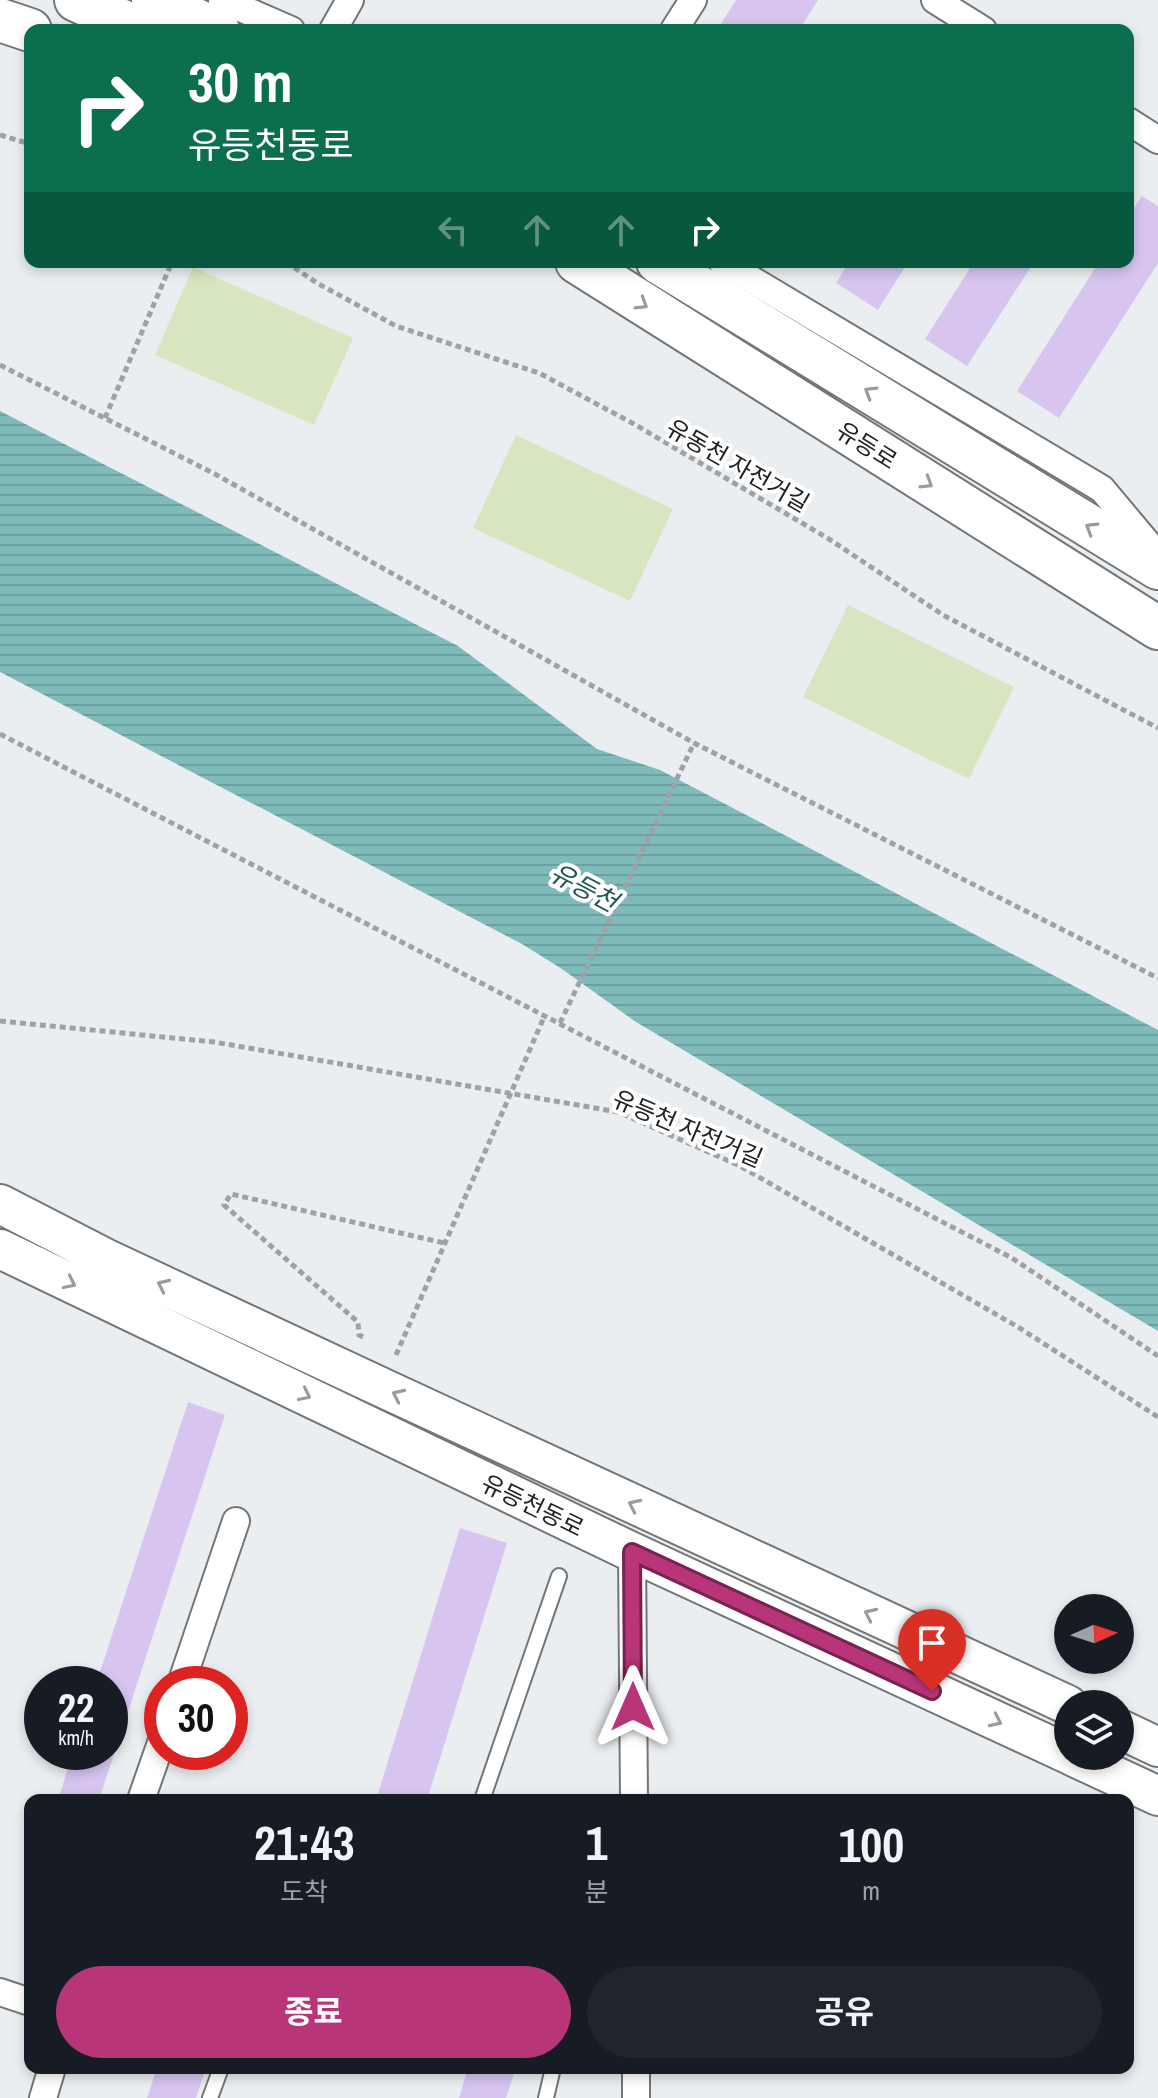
<!DOCTYPE html>
<html lang="ko">
<head>
<meta charset="utf-8">
<style>
  :root { --surface:#171b24; --page:#20242c; --text:#f1f3f6; --muted:#9ea1a6; --accent:#b93579 }
  body { margin:0; font-family:"Archivo Narrow","Noto Sans KR",sans-serif; background:var(--page); color:var(--text); height:100vh; display:flex; flex-direction:column; font-size:30px; white-space:nowrap }
  * { box-sizing:border-box; margin:0 }
  p { font-size:26px; color:var(--muted) }
  .icon { flex:none; width:44px; height:44px; fill:none; stroke:currentColor; stroke-width:2; stroke-linecap:round; stroke-linejoin:round }
  .map { position:relative; flex:1; overflow:hidden }
  .panel { position:absolute; left:24px; top:1794px; width:1110px; height:280px; display:flex; flex-direction:column; background:var(--surface); border-radius:16px; box-shadow:0 4px 12px #0003 }
  .panel>* { flex:none }
  .banner { position:absolute; left:24px; top:24px; width:1110px; height:244px; border-radius:16px; box-shadow:0 4px 12px #0003; background:#0b6e4f; color:#fff; overflow:hidden }
  .needle { width:52px; rotate:87deg }
  .buttons { position:absolute; left:1054px; top:1594px; display:grid; gap:16px }
  .buttons a { display:grid; place-items:center; width:80px; height:80px; border-radius:50%; background:var(--surface); box-shadow:0 4px 12px #0003; font-size:40px }
  .speed { position:absolute; left:24px; top:1666px; display:flex; gap:16px; font-size:40px; font-weight:700; text-align:center }
  .speed>* { display:grid; place-content:center; width:104px; height:104px; border-radius:50%; background:var(--surface); box-shadow:0 4px 12px #0003; line-height:1 }
  .speed small { font-size:20px; font-weight:400 }
  .speed .limit { border:12px solid #d22; background:#fff; color:#111 }
  .pin { position:absolute; display:grid; place-items:center; width:68px; height:68px; color:#fff; margin:-82px -34px; border-radius:50% 50% 50% 0; rotate:-45deg; box-shadow:0 0 8px #0007 }
  .pin .icon { rotate:45deg }
  .me { position:absolute; width:88px; margin:-44px; rotate:0deg; stroke-linejoin:round; filter:drop-shadow(0 0 6px #0008) }
  .turn { display:flex; align-items:center; gap:28px; height:168px; padding:0 32px; font-size:36px }
  .turn .icon { width:104px; height:104px; stroke-width:2.5 }
  .turn b { display:block; font-size:56px; line-height:68px }
  .lanes { display:flex; align-items:center; height:76px; padding:0 32px; background:#0003; justify-content:center; gap:40px; direction:ltr }
  .lanes .off { opacity:.35 }
  .eta { display:flex; justify-content:space-evenly; align-items:center; height:136px; text-align:center }
  .eta b { font-size:48px; font-weight:700; line-height:56px }
  .button { display:flex; gap:16px; margin-top:auto; padding:16px 32px }
  .button a { flex:1; height:92px; border-radius:48px; background:var(--accent); color:#fff; font-size:32px; font-weight:700; line-height:92px; text-align:center }
  .button a+a { background:var(--page); color:var(--text) }
  .map>svg:first-child { display:block }
</style>
</head>
<body>
<div class="map">
<svg width="1158" height="2098" viewBox="0 0 1158 2098">
  <defs>
    <pattern id="water-rules" width="6" height="5" patternUnits="userSpaceOnUse" patternTransform="scale(2)"><rect width="6" height="5" fill="#7fbbbb"/><path d="M0 2.5h6" fill="none" stroke="#6da0a0"/></pattern>
  </defs>
  <rect width="100%" height="100%" fill="#ebeef1"/>
  <path fill="#d7e6c1" d="M193,267l160,71 -39,87 -159,-70z
    M516,435l157,74 -43,92 -157,-73z
    M848,605l166,82 -45,92 -166,-82z"/>
  <path fill="url(#water-rules)" d="M0,411l458,235 139,103 63,21 498,260v301l-522,-309 -74,-53 -40,-25 -522,-272z"/>
  <path fill="#d7c5f0" d="M736,0h82l-19,30h-82z
    M1142,196l16,10v57l-99,155 -42,-27 82,-129h29v-45z
    M849,262h59l-30,48 -42,-27z
    M974,262h60l-67,104 -42,-27z
    M188,1402l37,13 -126,385h-41l15,-48h37v-68h-14z
    M460,1528l47,15 -80,257h-51z
    M157,2068h49l-10,30h-49z
    M468,2068h48l-10,30h-47z"/>
  <g fill="none" stroke-linecap="round" stroke-linejoin="round">
    <defs>
      <path id="service" d="M482,1800l77,-224
        M210,2098l11,-30
        M546,2098l7,-30"/>
      <path id="minor" d="M222,0l69,30
        M935,0l48,30
        M333,30l17,-30
        M674,30l19,-30
        M1128,121l30,19
        M722,262l380,227 56,67
        M632,1552l2,248
        M181,1684l55,-163
        M141,1800l21,-60
        M0,1992l30,10
        M636,2068v30
        M43,2098l9,-30"/>
      <path id="secondary" d="M0,1204l105,54 278,130 685,317
        M0,1249l632,303 436,202
        M1120,1729l38,18
        M1072,1756l86,40"/>
      <path id="primary" d="M76,0l66,30
        M153,0l65,30
        M0,20l30,10
        M577,262l581,366
        M658,262l500,306"/>
    </defs>
    <use href="#service" stroke="#737679" stroke-width="18"/>
    <use href="#minor" stroke="#737679" stroke-width="30"/>
    <use href="#secondary" stroke="#737679" stroke-width="42"/>
    <use href="#primary" stroke="#737679" stroke-width="46"/>
    <path stroke="#9fa1a4" stroke-width="5" stroke-dasharray="6 4" stroke-linecap="butt" d="M0,135l30,9
      M286,262l31,21 79,43 143,47 95,51 195,115 114,76 215,113
      M0,365l215,109 479,269 464,235
      M105,418l67,-156
      M0,734l1012,524 146,98
      M0,1021l214,21 404,70 120,53 280,162 140,90
      M560,1023l134,-280
      M363,1337l-4,-2 -1,-13 -134,-117 7,-11 213,49
      M396,1355l149,-340"/>
    <use href="#service" stroke="#fff" stroke-width="14"/>
    <use href="#minor" stroke="#fff" stroke-width="26"/>
    <use href="#secondary" stroke="#fff" stroke-width="38"/>
    <use href="#primary" stroke="#fff" stroke-width="42"/>
  </g>
  <defs><path id="oneway-chevron" d="M-2-3.5L2.5 0L-2 3.5" fill="none" stroke-width="1.6" stroke-linecap="round" stroke-linejoin="round" transform="scale(2)"/></defs>
  <g stroke="#9b9b9c">
    <use href="#oneway-chevron" transform="translate(642 304) rotate(32)"/>
    <use href="#oneway-chevron" transform="translate(870 392) rotate(-149)"/>
    <use href="#oneway-chevron" transform="translate(927 483) rotate(32)"/>
    <use href="#oneway-chevron" transform="translate(1091 528) rotate(-149)"/>
    <use href="#oneway-chevron" transform="translate(70 1283) rotate(26)"/>
    <use href="#oneway-chevron" transform="translate(163 1285) rotate(-155)"/>
    <use href="#oneway-chevron" transform="translate(305 1395) rotate(26)"/>
    <use href="#oneway-chevron" transform="translate(398 1395) rotate(-155)"/>
    <use href="#oneway-chevron" transform="translate(634 1505) rotate(-155)"/>
    <use href="#oneway-chevron" transform="translate(870 1614) rotate(-155)"/>
    <use href="#oneway-chevron" transform="translate(996 1721) rotate(25)"/>
  </g>
  <g fill="none" stroke-linecap="round" stroke-linejoin="round">
    <defs>
      <path id="route" d="M633,1707l-1,-155 300,139"/>
    </defs>
    <use href="#route" stroke="#78224f" stroke-width="20"/>
    <use href="#route" stroke="#b93579" stroke-width="14"/>
  </g>
  <g text-anchor="middle" dominant-baseline="central" stroke-width="8" stroke-linejoin="round" paint-order="stroke">
    <g font-size="24" fill="#202123" stroke="#fff">
      <text transform="translate(867 445) rotate(32)">유등로</text>
      <text transform="translate(738 465) rotate(30)">유동천 자전거길</text>
      <text transform="translate(688 1128) rotate(23)">유등천 자전거길</text>
      <text transform="translate(533 1505) rotate(26)">유등천동로</text>
    </g>
    <g font-size="26" font-style="italic" fill="#215556" stroke="#fff">
      <text transform="translate(584 887) rotate(28)">유등천</text>
    </g>
  </g>
</svg>
<div class="buttons">
<a><svg class="needle" viewBox="-14 -14 28 28"><path d="M0-13l5 13h-10z" fill="#e53935"/><path d="M0 13l5-13h-10z" fill="#9ea1a6"/></svg></a>
<a><svg class="icon" aria-label="layers" viewBox="0 0 24 24"><path d="M12 4l9 5-9 5-9-5zM3 14l9 5 9-5"/></svg></a>
</div>
<div class="speed"><div>22<small>km/h</small></div><div class="limit">30</div></div>
<div class="pin" style="left:932px;top:1691px;background:#d93025"><svg class="icon" aria-label="arrive" viewBox="0 0 24 24"><path d="M6 21V4h12l-3 4 3 4H6"/></svg></div>
<svg class="me" style="left:633px;top:1707px" viewBox="-20 -20 40 40"><path d="M0-17L14 15 0 8-14 15z" fill="#b93579" stroke="#fff" stroke-width="4"/></svg>
<div class="banner">
<div class="turn"><svg class="icon" aria-label="right" viewBox="0 0 24 24"><path d="M7 20v-9h11M14 6l5 5-5 5"/></svg><div><b>30 m</b>유등천동로</div></div>
<div class="lanes"><svg class="icon off" aria-label="left" viewBox="0 0 24 24"><path d="M17 20v-9H6M10 6l-5 5 5 5"/></svg><svg class="icon off" aria-label="ahead" viewBox="0 0 24 24"><path d="M12 20V5M6 11l6-6 6 6"/></svg><svg class="icon off" aria-label="ahead" viewBox="0 0 24 24"><path d="M12 20V5M6 11l6-6 6 6"/></svg><svg class="icon" aria-label="right" viewBox="0 0 24 24"><path d="M7 20v-9h11M14 6l5 5-5 5"/></svg></div>
</div>
<section class="panel">
<div class="eta">
<div><b>21:43</b><p>도착</p></div>
<div><b>1</b><p>분</p></div>
<div><b>100</b><p>m</p></div>
</div>
<div class="button"><a>종료</a><a>공유</a></div>
</section>
</div>
</body>
</html>
